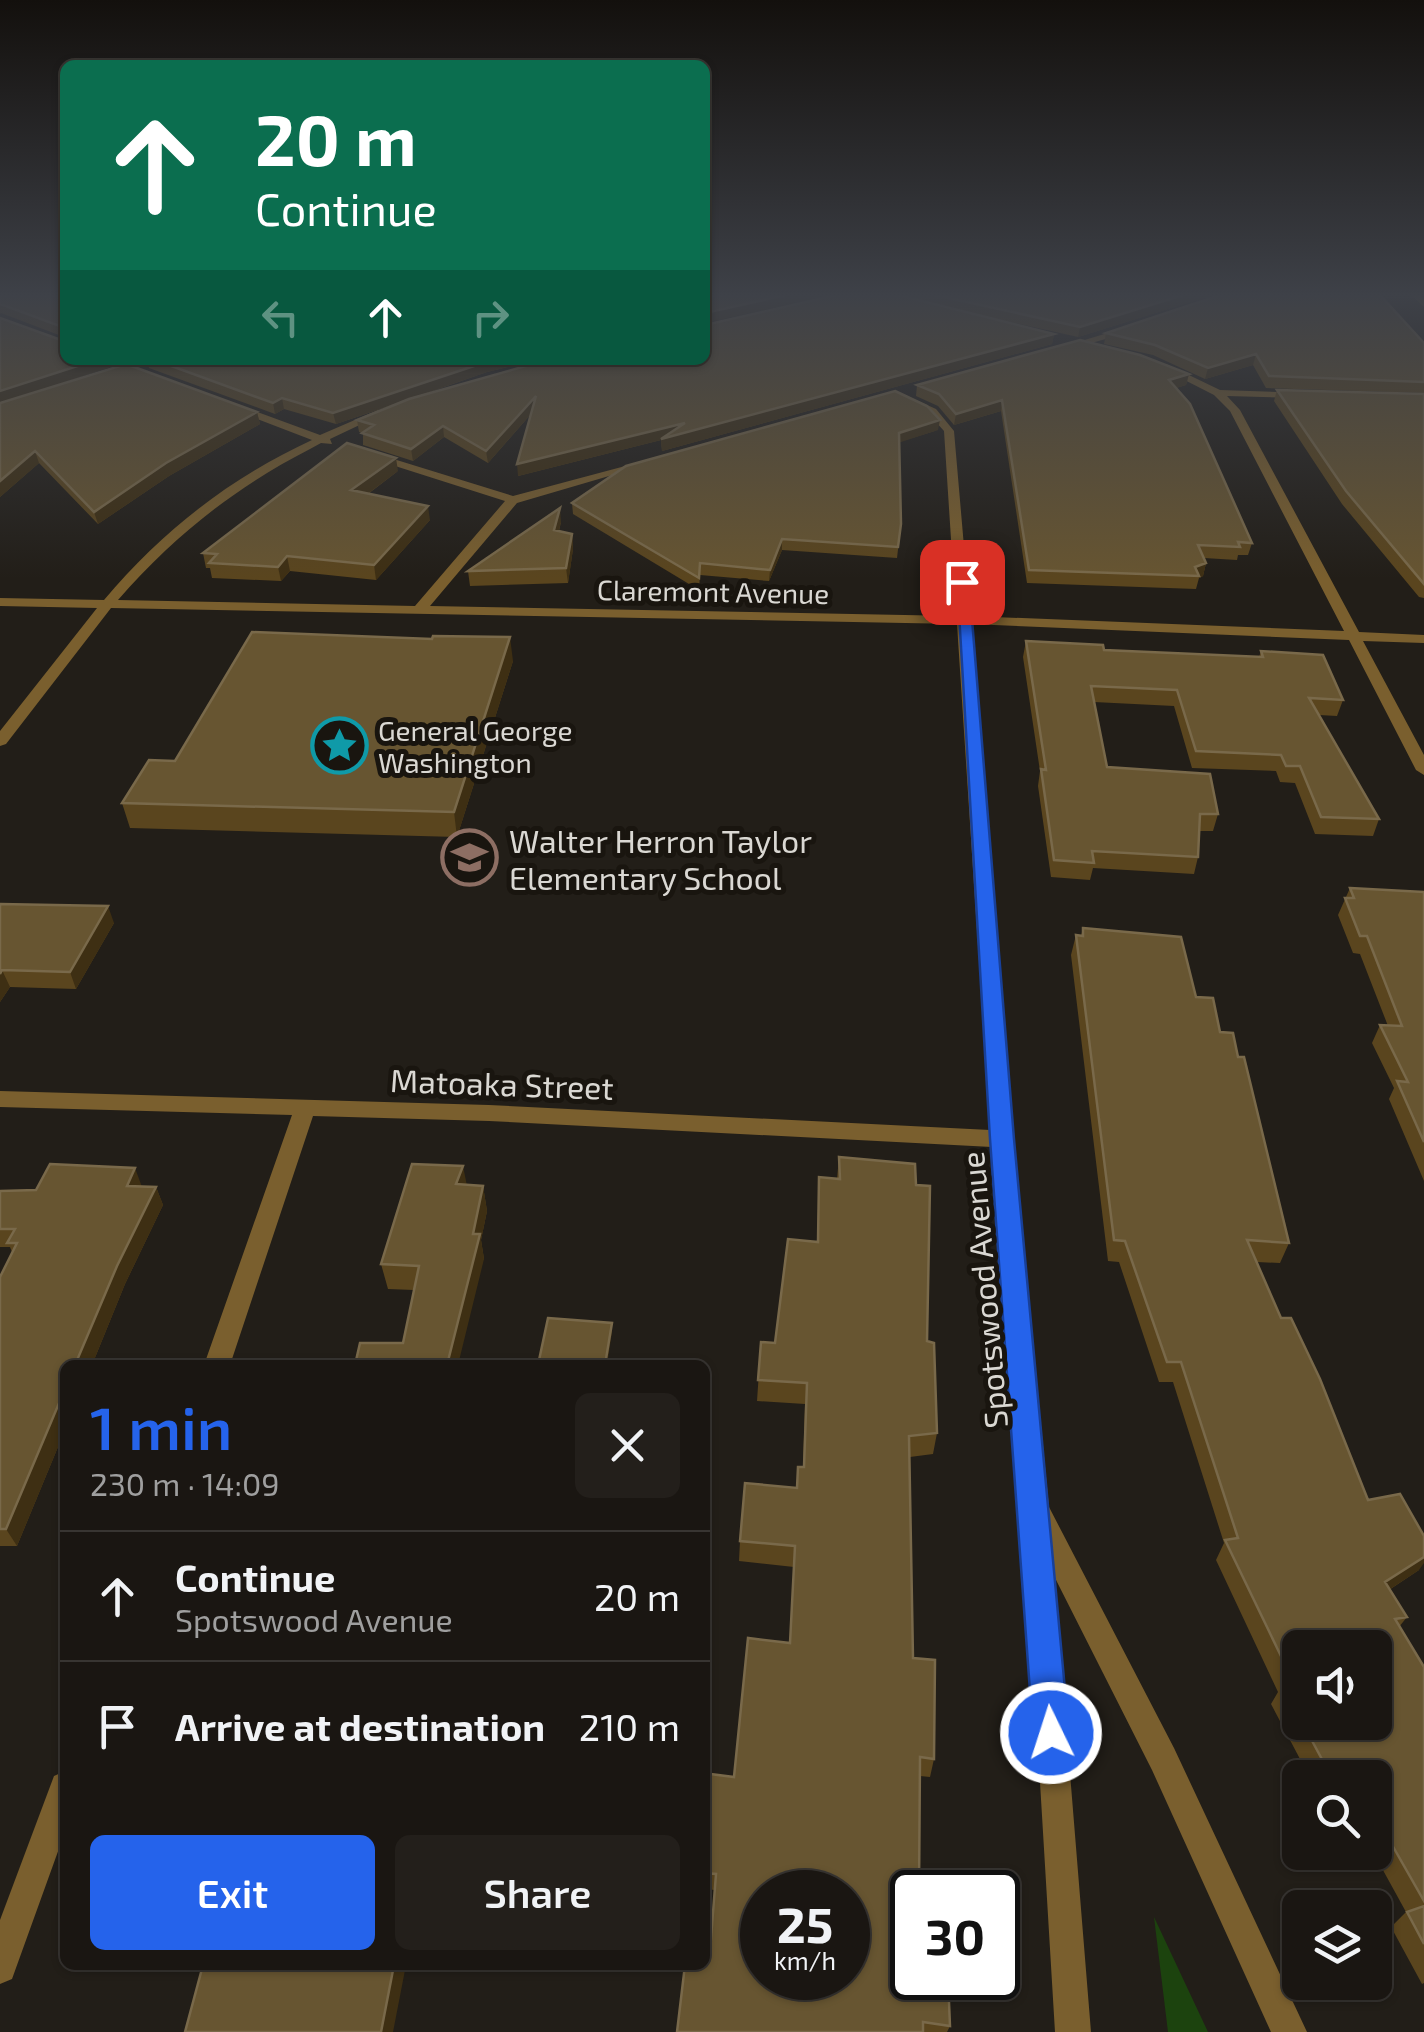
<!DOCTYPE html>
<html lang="en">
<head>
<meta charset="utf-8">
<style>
  :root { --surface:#1a1612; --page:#231f1b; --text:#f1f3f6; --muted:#9f9f9f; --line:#383532; --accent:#2563eb }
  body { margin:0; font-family:"Exo 2",sans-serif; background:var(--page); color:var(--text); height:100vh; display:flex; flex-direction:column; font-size:38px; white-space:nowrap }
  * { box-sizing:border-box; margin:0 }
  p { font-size:32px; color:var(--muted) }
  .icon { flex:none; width:55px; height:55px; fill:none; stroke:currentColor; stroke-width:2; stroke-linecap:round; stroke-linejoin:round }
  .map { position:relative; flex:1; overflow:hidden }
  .sheet { position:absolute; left:60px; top:1360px; width:650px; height:610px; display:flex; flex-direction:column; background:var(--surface); border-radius:15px; box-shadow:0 2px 8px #0004,0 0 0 2px var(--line) }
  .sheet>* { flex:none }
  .banner { position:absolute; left:60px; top:60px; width:650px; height:305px; border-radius:15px; box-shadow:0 2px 8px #0004,0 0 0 2px var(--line); background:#0b6e4f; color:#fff; overflow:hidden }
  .buttons { position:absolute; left:1282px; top:1630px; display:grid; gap:20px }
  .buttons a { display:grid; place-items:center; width:110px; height:110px; border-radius:15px; background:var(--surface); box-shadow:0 2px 8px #0004,0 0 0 2px var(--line); font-size:50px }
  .speed { position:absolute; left:740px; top:1870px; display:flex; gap:20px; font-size:50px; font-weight:700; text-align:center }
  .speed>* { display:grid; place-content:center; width:130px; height:130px; border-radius:50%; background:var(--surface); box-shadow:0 2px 8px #0004,0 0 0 2px var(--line); line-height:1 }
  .speed small { font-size:25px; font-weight:400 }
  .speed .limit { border:5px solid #111; border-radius:15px; background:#fff; color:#111 }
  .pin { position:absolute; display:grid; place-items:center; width:85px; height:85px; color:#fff; margin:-42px; border-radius:20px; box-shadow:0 5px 15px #0006 }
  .me { position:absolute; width:110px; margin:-55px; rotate:356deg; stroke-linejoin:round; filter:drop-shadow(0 0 8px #0008) }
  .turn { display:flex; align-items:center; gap:35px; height:210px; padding:0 30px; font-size:45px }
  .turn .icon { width:130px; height:130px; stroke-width:2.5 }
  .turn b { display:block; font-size:70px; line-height:85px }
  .lanes { display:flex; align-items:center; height:95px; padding:0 30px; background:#0003; justify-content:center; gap:50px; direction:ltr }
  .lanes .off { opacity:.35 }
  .round { display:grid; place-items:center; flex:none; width:105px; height:105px; border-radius:15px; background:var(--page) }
  .headline { display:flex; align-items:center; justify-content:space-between; height:170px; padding:0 30px }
  h1 { font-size:60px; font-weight:600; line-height:75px; color:var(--accent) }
  .action { display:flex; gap:20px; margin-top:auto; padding:20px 30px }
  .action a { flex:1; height:115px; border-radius:15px; background:var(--accent); color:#fff; font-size:40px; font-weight:600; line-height:115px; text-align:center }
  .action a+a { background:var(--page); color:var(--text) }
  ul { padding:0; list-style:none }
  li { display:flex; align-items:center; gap:30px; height:130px; padding:0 30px; border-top:2px solid var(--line) }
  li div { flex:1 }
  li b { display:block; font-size:38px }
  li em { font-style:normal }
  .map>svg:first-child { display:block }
</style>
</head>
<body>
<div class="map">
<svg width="1424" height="2032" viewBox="0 0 1424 2032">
  <rect width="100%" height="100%" fill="#221e18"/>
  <path fill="#1c430e" d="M1154,1917l54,115h-40z"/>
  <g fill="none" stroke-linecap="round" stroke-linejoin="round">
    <path fill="#7a5f2e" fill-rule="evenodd" d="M1411,295h9l4,4v8z
      M1131,326l3,5 -71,20 -5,-3z
      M104,360h14l32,13 -8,2z
      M1166,364l54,26 85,3 -4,5 -74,-2 13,14 119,222 65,3v8l-61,-2 61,114v20l-8,-5 -67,-130 -379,-16 43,515 36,368 125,241 133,284h-36l-119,-262 -98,-194 37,456h-36l-31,-516 -32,-369 -503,-26 -176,-5 -83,249h-26l88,-250 -292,-8v-16l489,14 501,25 -33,-506 -846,-16 -105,136 -6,2v-15l97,-123 -97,-2v-8l104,2c58,-69 126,-122 208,-160l-83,-32v-4l4,-1 87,32 58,-25 9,2 -57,27 2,5 -11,-1 -11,6c-76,39 -136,87 -192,151l297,6 90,-105 -135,-43v-4l4,-1 139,43 131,-35 6,3 -133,39 -87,103 526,10 -12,-185 -16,-18 -25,-12 4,-5 29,13 18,22 16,185 374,15 -114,-220 -16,-16 -51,-26z
      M65,1771v61l-53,147 -12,5v-64l54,-144z"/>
  </g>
  <path fill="#5a451e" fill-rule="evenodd" d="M0,295h65v65h43l2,7 -92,30 108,-33 131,48 3,12 -91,52 -71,48 -59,-61 -39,34v-179l61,22 3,-3 -63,-24 -1,1z
    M836,295h377l-135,42 -100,-22 76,19 -2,10 -390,107 -1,-11 -143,36 13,-62 -43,49 -44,-26 -31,24 -50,-16v-12l-4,-1 -2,-12 50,-20 -71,24 -52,-15 -9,5 -126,-46 -2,-8h391l-51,12 -77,27z
    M1106,333l318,10v50l-158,-5 -13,-23 -48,14 -52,-24 -49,-11z
    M1189,374l-3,11 -10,3 76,155 -4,12h-10l-1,5 -33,-2 2,5 -3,13 -4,2 -3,11 -169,-6 -26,-172 -47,14 -16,-19 -22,-10 1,-11z
    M1277,390l147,4v204l-5,-1 -77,-93 -68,-103z
    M938,430l-39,12 2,82 -4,34 -115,-8 -13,31 -69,-6 -1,15 -126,-76 -1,-11z
    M398,471l-30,23 62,26 -54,60 -86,-9 -9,10 -69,-3 -2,-10h-4l-3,-15z
    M561,522l-2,9 13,3 1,15 -5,34 -98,3 -2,-15z
    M1026,641l78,9 155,7 2,-6 82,49 -6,16 -18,-1 60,104 -6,17 -58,-2 -20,-51 -15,-1 -4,-11 -84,-3 -18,-62 -80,-4 13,65 111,47 -5,17h-14l-1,26 -4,17 -101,-6 -3,12 -39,-3 -13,-91 2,-15 -17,-114z
    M513,661l-56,176 -327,-9 -8,-25 53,-42z
    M1350,888l74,4v289l-35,-82 5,-11 -22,-45 8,-18 8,1 -28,-72 -7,-1 -15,-38z
    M0,904l114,19 -38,66 -66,-2 -10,15z
    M1083,928l113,69 42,60 51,186 -9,20 -23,-1 24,56 87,182 51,70 -30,20 18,27 -8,10 25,40v316l-2,1 -31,-57 15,-15 -33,-60h2v-74h-65l-39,-74 7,-12 -62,-132 8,-17 -51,-161h-14l-40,-120 -11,-1 -37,-306 5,-20 5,1zM1300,1648l75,74h-75z
    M839,1157l88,184 10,92 -4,21 -23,3 3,201 21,101 -4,18 -10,-1 -8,202 38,48 -3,6h-270l33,-81 5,-61 -10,-1v-70l29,-42 56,-134 4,-76 -55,-6 1,-20 56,-53 7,-21 2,-63 -48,-3 4,-59 14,1 42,-101 2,-65 18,2z
    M466,1184l17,2 4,25 -6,29 3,19 -81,84 11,-53 -26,-1 -7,-25z
    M142,1187h14l7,18 -38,79 -33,81h-27v65l-48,116h-17v-269l12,-25 -2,-5h-10v-56z"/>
  <path fill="#3e2f13" d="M786,295h45l-126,28v-10z
    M1183,295h30l-135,42 2,-10z
    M1054,334l-2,10 -390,107 -1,-11 -143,36 -1,-12z
    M1256,354l-3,11 -48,14 3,-11z
    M96,360h12l2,7 -110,36v-12z
    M492,360h46l-51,12 -151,52 -3,-11z
    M1189,374l-3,11 -19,6 2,-11z
    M536,396l1,11 -49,56 -2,-12z
    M282,398l2,11 -9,5 -2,-11z
    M1002,400l-1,11 -47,14 2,-11z
    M257,412l3,12 -91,52 -71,48 -4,-12 72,-49z
    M940,420l-2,10 -40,13 1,-10z
    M443,426l1,11 -31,24 -2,-12z
    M35,451l4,12 -39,34v-16z
    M396,458l2,13 -44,33 -3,-14z
    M428,506l2,14 -54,60 -2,-15z
    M560,508l1,14 -6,23 -1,-15z
    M572,534l1,15 -5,34 -2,-15z
    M782,539v11l-13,31 1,-11z
    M287,556l3,15 -9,10 -3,-14z
    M1206,563l-3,13 -4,2 -4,-11z
    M510,637l3,24 -56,176 -3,-25z
    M108,906l6,17 -38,66 -6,-17z
    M2,970l8,17 -10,15v-28z
    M463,1166l5,25 -12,-7z
    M135,1168l7,19 -15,-1z
    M483,1186l4,25 -6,29 3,19 -26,106h-11z
    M156,1187l7,18 -38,79 -33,81h-17l42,-99z
    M612,1323v9l-5,33h-2z
    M65,1389v41l-48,116 -11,-17z
    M1424,1557v6l-5,7 -47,31 13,-19z
    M394,1965h12l-13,67h-12z"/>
  <path fill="#675531" stroke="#79694a" stroke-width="2.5" fill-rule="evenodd" d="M0,295h65v33l-65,-24z
    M705,295h81l-81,18z
    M836,295h62l156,39 -393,105 24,-16 -168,41 19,-68 -50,55 -43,-25 -32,23 -49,-16 12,-8 -17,-5 52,-21 138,-39h158v-35z
    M935,295h248l-103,32z
    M1220,295h160l44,48v39l-155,-6 -13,-22 -48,14 -53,-23 -49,-12z
    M0,318l61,22 4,-3v23h31l-96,31z
    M1080,340l60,15 49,19 -20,6 21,24 62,139 -14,-1 2,5 -42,-2 8,18 -11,4 4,9 -170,-6 -27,-170 -46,14 -17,-20 -22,-9z
    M155,360h337l-159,53 -51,-15 -9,5z
    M126,364l131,48 -91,51 -72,49 -59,-61 -35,30v-78z
    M1277,390l147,4v190l-78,-93z
    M895,391l32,15 13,14 -41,13 2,91 -3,23 -116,-8 -12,31 -70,-7 -1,15 -127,-75 54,-37z
    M347,443l49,15 -45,32 77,16 -54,59 -87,-9 -9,11 -69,-4 8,-9 -14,-1z
    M560,508l-6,22 18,4 -6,34 -98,3z
    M252,632l180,7 1,-3 77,1 -56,175 -332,-9 27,-43 26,1z
    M1026,641l77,4 1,5 159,7 -2,-6 62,4 20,45 -34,-2 70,121 -58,-2 -21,-51h-14l-5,-11 -85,-4 -19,-61 -86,-4 16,81 103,7 8,40h-18l-2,43 -106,-6 2,12 -40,-3 -13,-91 5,1z
    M1350,888l74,4v250l-27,-61 11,1 -28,-57 22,1 -35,-90h-7l-15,-38h9z
    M0,904l108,2 -38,66 -68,-2 -2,4z
    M1083,928l98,9 15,60 17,1 7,34 13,1 5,24h6l45,186 -42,-3 34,78h10l29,61 48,121 32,-6 24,42v21l-39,25 22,35 -12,2 29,48v234l-49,-86v-37h-43l-30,-56h73v-74h-75v70l-17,-32 11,-3 -69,-143 13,-2 -57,-176h-14l-42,-121 -11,-1 -38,-305 7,1z
    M839,1157l76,7 1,21 14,1 -3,155 7,2 3,90 -28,3 4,222 22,2 -1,99 -14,-2 -1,135h-7v86h36l2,48 -27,-4v10h-246l8,-67h20v-15l5,1 6,-77 -11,-1v-54l5,-45 24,3 14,-139 42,5 5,-97 -55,-5 5,-58 52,5 1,-21h6l3,-84 -49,-3 3,-38 14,1 13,-104 30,3 1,-65 21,2zM762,1892h86v86h-86z
    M50,1164l85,4 -8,18 29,1 -39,79 -42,99h-10v24l-59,140h-6v-252l17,-34h-10l8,-14h-15v-38l36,-1z
    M412,1164l51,2 -7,18 27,2 -10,48h7l-33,131h-92l5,-22h43l16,-77 -38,-2z
    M548,1318l64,5 -7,42h-67z
    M1424,1906v38l-17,-32z
    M203,1965h191l-13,67h-196z"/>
  <linearGradient id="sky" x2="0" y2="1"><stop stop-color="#13100d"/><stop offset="0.51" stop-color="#3e4148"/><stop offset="1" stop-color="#3e4148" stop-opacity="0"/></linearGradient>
  <rect width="1424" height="579" fill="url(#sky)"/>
  <path fill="#2563eb" stroke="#184099" stroke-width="2.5" d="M957,579l12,3 45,557 55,594 -5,13 -13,5 -12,-5 -6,-13 -43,-594z"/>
  <defs>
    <symbol id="sight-ring" viewBox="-11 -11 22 22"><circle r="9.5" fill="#19150f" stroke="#0f9aa8" stroke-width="1.5"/><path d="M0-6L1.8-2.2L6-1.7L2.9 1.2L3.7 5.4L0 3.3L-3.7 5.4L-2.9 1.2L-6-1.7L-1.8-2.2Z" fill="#0f9aa8"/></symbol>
    <symbol id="school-ring" viewBox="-11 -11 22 22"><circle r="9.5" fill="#19150f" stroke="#8d6e63" stroke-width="1.5"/><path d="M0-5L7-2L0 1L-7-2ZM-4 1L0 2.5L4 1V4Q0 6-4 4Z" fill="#8d6e63"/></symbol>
  </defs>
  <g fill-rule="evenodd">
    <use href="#sight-ring" x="308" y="714" width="63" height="63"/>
    <use href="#school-ring" x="438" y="826" width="63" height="63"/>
  </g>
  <g text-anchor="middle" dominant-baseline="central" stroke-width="10" stroke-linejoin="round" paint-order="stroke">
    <g font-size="28" fill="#dad8d3" stroke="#19150f">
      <text transform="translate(713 591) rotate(1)">Claremont Avenue</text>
    </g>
    <g font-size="28" fill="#dad8d3" stroke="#19150f" text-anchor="start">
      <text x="378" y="730">General George<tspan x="378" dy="32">Washington</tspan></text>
    </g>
    <g font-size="32" fill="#dad8d3" stroke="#19150f" text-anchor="start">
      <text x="509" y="840">Walter Herron Taylor<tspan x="509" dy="37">Elementary School</tspan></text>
    </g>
    <g font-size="32" fill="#dad8d3" stroke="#19150f">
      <text transform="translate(502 1083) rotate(2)">Matoaka Street</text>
      <text transform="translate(983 1290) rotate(-95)">Spotswood Avenue</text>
    </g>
  </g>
</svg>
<div class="buttons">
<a><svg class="icon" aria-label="sound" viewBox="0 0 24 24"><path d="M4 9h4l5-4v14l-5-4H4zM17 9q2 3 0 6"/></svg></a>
<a><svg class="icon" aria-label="search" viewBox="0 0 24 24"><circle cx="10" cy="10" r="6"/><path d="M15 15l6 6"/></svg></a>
<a><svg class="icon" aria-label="layers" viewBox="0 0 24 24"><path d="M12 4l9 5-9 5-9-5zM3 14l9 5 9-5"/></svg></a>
</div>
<div class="speed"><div>25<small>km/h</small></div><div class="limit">30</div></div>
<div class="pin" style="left:962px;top:582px;background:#d93025"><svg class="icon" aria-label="arrive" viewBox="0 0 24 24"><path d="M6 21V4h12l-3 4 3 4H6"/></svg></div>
<svg class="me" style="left:1051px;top:1733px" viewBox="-20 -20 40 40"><circle r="17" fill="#2563eb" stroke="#fff" stroke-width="3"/><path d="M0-11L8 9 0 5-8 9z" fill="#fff"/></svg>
<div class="banner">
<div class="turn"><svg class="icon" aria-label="ahead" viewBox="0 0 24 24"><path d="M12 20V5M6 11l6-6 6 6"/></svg><div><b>20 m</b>Continue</div></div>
<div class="lanes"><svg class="icon off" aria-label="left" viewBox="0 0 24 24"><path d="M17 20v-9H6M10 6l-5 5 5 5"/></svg><svg class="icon" aria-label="ahead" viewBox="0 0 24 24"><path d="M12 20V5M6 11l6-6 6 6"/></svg><svg class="icon off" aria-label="right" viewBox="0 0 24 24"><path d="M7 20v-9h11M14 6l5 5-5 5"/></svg></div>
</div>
<section class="sheet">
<div class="headline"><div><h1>1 min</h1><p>230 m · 14:09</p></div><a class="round"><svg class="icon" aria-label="close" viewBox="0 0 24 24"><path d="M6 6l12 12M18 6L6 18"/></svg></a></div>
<ul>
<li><svg class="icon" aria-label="ahead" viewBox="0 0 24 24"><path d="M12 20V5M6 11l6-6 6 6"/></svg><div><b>Continue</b><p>Spotswood Avenue</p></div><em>20 m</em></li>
<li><svg class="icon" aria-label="arrive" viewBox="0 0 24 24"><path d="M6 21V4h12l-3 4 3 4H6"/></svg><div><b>Arrive at destination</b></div><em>210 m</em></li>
</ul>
<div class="action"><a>Exit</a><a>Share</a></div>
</section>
</div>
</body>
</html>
